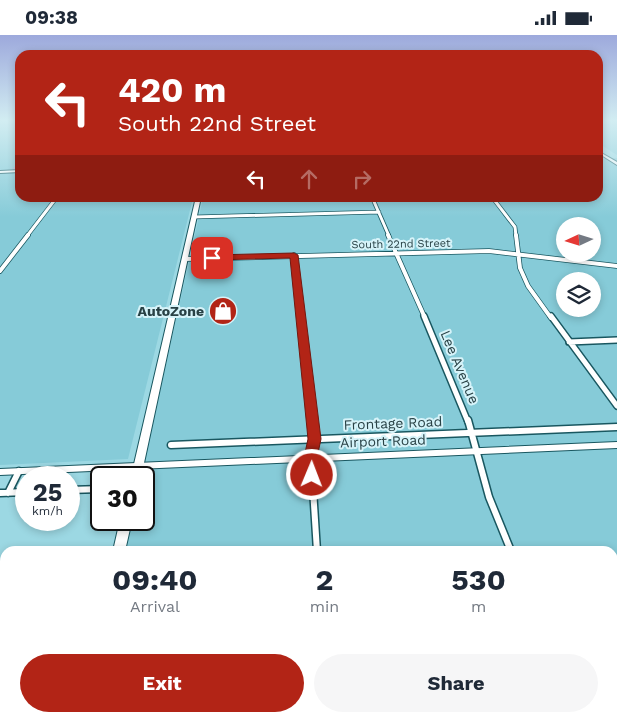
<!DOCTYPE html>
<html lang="en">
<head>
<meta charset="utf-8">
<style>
  :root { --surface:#fff; --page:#f6f6f7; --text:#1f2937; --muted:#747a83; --accent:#b22416 }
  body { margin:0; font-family:"Work Sans",sans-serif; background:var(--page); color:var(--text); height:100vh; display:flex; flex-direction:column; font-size:19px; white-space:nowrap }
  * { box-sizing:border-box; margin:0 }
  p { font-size:16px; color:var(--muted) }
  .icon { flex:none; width:28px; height:28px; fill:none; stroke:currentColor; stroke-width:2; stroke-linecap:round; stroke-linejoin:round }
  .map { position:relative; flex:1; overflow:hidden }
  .side { position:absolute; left:0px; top:511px; width:618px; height:176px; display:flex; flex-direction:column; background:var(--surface); border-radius:15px 15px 0 0; box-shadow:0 2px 8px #0003 }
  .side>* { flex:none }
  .hud { position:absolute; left:15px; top:15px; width:588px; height:152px; border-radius:15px; box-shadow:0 2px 8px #0003; background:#b22416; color:#fff; overflow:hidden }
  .needle { width:32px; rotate:266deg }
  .buttons { position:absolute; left:556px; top:182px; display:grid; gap:10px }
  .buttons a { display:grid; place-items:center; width:45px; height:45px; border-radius:50%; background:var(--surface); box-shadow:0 2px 8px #0003; font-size:25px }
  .speed { position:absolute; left:15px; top:431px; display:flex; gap:10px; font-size:25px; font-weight:700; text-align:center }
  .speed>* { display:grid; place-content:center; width:65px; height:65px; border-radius:50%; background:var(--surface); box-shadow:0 2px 8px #0003; line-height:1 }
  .speed small { font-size:12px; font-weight:400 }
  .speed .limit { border:2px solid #111; border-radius:8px; background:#fff; color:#111 }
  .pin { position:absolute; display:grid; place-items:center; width:42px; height:42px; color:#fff; margin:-21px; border-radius:10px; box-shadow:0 2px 8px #0006 }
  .me { position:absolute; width:55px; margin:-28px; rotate:1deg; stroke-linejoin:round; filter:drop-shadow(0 0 4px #0008) }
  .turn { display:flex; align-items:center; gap:18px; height:105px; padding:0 20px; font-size:22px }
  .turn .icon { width:65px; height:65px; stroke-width:2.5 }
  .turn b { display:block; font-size:35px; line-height:42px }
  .lanes { display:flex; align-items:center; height:48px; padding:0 20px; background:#0003; justify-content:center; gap:25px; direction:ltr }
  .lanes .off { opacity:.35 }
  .eta { display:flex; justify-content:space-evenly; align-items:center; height:85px; text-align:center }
  .eta b { font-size:30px; font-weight:700; line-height:35px }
  .primary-button { display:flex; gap:10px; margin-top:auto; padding:10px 20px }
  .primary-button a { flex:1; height:58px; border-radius:30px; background:var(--accent); color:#fff; font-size:20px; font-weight:700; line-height:58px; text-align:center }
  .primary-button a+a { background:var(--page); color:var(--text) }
  .status { display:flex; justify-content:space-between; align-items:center; height:35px; padding:0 25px; background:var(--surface); direction:ltr }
  .status svg { height:14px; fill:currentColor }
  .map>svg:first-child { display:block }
</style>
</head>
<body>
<div class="status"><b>09:38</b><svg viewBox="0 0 49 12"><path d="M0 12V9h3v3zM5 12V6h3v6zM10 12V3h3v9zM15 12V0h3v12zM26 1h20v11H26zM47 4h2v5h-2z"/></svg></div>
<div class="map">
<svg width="617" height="687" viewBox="0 0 617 687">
  <rect width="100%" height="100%" fill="#9cd8e3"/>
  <path fill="#86cbd8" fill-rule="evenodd" d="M0,86h20v49h-20z
    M598,86h19v34l-19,-12z
    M617,123v396h-4l-1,-3h-487l7,-31h12v-43h-3l62,-279 395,-1v-38zM565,191h27v28h-27zM565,246h27v28h-27z
    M0,137h20v25l173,1 -65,261 -128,6z"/>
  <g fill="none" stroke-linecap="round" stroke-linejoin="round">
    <path stroke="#ce98c9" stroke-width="1" d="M13,134l7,-6"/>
    <defs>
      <path id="street-far4" d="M372,162l17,39
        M492,162l23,30 1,9
        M194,182l185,-5
        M27,201l30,-39"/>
      <path id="street-far3" d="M388,200l37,83
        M516,200l4,33 8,18 23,32
        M294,220l7,63
        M185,224l304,-8 128,15
        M0,236l28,-36"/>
      <path id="street-far2" d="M301,281l12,106
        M424,281l44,106
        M551,281l66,90
        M569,307l48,-2"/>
      <path id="street-far1" d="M313,385l2,19 -4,19 6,93
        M468,385l21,77 22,54
        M171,410l446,-18
        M69,455l32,-1
        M0,458l26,-1
        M8,458l11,-22"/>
      <path id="street" d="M612,613l5,1
        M0,628h5
        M33,682v5"/>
      <path id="secondary" d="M598,116l19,11v3l-19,-12z
        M20,135v2l-20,1v-2z
        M617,407v6l-617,27v-6z"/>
      <path id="primary" d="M196,162h5l-60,280h-10z
        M120,485h12l-7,31h-12z
        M74,682h16l-1,5h-16z"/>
    </defs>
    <use href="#street-far4" stroke="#195760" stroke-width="4.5"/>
    <use href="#street-far3" stroke="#195760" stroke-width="5.5"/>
    <use href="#street-far2" stroke="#195760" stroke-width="8"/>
    <use href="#street-far1" stroke="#195760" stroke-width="9"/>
    <use href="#street" stroke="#195760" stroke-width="11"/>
    <use href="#secondary" stroke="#195760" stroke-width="2"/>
    <use href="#primary" stroke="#195760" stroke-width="2"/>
    <use href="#street-far4" stroke="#fff" stroke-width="3"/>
    <use href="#street-far3" stroke="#fff" stroke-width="4"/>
    <use href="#street-far2" stroke="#fff" stroke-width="5"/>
    <use href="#street-far1" stroke="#fff" stroke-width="6"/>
    <use href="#street" stroke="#fff" stroke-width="8"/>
    <use href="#secondary" fill="#fff" fill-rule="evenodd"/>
    <use href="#primary" fill="#fff" fill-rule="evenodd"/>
  </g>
  <linearGradient id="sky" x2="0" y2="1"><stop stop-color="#9da9dc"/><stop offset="0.47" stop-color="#d2edf2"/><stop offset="1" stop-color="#d2edf2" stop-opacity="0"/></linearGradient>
  <rect width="617" height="182" fill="url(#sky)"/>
  <path fill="#b22416" stroke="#74170e" d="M294,218l4,2 23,184 -3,14v22l-6,5 -7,-5v-22l3,-14 -18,-181 -78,2 -4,-2 4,-3z"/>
  <defs>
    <symbol id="shop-disc" viewBox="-11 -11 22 22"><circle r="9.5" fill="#b22416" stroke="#d6f3f9"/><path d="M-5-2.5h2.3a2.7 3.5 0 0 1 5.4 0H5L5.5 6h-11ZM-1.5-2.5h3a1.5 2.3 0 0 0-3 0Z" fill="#fff"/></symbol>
  </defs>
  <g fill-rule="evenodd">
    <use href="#shop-disc" x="207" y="260" width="32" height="32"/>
  </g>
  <g text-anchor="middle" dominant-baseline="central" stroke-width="4" stroke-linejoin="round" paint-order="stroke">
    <g font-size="11" fill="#284145" stroke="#d6f3f9">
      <text transform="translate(401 209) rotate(-1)">South 22nd Street</text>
    </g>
    <g font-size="14" font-weight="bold" fill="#284145" stroke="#d6f3f9" text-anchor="end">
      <text x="204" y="276">AutoZone</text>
    </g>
    <g font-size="14" fill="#284145" stroke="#d6f3f9">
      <text transform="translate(460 332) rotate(67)">Lee Avenue</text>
      <text transform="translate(393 388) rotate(-2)">Frontage Road</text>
      <text transform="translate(383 406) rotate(-2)">Airport Road</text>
    </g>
  </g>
</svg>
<div class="buttons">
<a><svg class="needle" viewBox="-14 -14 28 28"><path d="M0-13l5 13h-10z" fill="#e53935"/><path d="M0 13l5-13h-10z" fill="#747a83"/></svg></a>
<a><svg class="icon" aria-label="layers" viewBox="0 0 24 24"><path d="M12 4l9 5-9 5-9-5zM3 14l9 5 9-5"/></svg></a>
</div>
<div class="speed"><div>25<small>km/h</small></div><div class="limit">30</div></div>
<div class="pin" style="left:212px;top:223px;background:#d93025"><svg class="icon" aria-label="arrive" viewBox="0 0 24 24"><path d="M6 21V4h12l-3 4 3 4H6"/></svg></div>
<svg class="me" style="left:312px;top:440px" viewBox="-20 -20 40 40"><circle r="17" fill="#b22416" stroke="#fff" stroke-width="3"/><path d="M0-11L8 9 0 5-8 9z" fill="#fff"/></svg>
<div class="hud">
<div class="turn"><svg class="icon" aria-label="left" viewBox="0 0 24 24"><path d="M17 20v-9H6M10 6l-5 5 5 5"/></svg><div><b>420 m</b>South 22nd Street</div></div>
<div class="lanes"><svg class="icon" aria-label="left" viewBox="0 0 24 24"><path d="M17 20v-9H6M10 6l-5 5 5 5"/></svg><svg class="icon off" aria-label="ahead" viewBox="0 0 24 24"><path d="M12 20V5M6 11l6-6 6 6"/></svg><svg class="icon off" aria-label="right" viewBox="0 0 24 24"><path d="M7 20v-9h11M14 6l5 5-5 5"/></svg></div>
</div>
<section class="side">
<div class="eta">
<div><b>09:40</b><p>Arrival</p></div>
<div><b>2</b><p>min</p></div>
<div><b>530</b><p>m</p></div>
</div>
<div class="primary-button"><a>Exit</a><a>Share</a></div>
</section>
</div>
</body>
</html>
